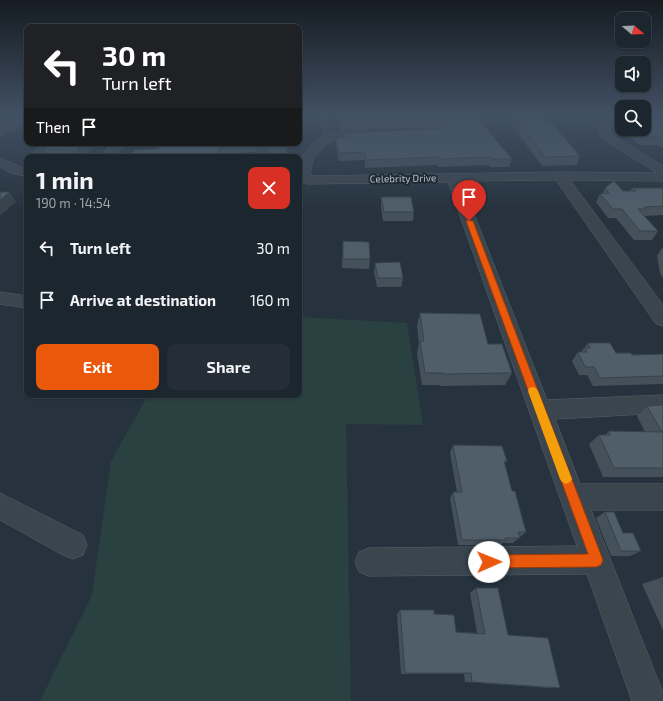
<!DOCTYPE html>
<html lang="en">
<head>
<meta charset="utf-8">
<style>
  :root { --surface:#1c262e; --page:#252e36; --text:#f1f3f6; --muted:#a0a5aa; --line:#3a434a; --accent:#ea580c }
  body { margin:0; font-family:"Exo 2",sans-serif; background:var(--page); color:var(--text); height:100vh; display:flex; flex-direction:column; font-size:15px; white-space:nowrap }
  * { box-sizing:border-box; margin:0 }
  p { font-size:13px; color:var(--muted) }
  .icon { flex:none; width:22px; height:22px; fill:none; stroke:currentColor; stroke-width:2; stroke-linecap:round; stroke-linejoin:round }
  .map { position:relative; flex:1; overflow:hidden }
  .panel { position:absolute; left:24px; top:154px; width:278px; height:244px; display:flex; flex-direction:column; background:var(--surface); border-radius:8px; box-shadow:0 1px 3px #0004,0 0 0 1px var(--line) }
  .panel>* { flex:none }
  .guide { position:absolute; left:24px; top:24px; width:278px; height:122px; border-radius:8px; box-shadow:0 1px 3px #0004,0 0 0 1px var(--line); background:#202124; color:#fff; overflow:hidden }
  .needle { width:26px; rotate:109deg }
  .fabs { position:absolute; left:615px; top:12px; display:grid; gap:8px }
  .fabs a { display:grid; place-items:center; width:36px; height:36px; border-radius:8px; background:var(--surface); box-shadow:0 1px 3px #0004,0 0 0 1px var(--line); font-size:20px }
  .pin { position:absolute; display:grid; place-items:center; width:34px; height:34px; color:#fff; margin:-41px -17px; border-radius:50% 50% 50% 0; rotate:-45deg; box-shadow:0 0 4px #0007 }
  .pin .icon { rotate:45deg }
  .me { position:absolute; width:44px; margin:-22px; rotate:89deg; stroke-linejoin:round; filter:drop-shadow(0 0 3px #0008) }
  .turn { display:flex; align-items:center; gap:14px; height:84px; padding:0 12px; font-size:18px }
  .turn .icon { width:52px; height:52px; stroke-width:2.5 }
  .turn b { display:block; font-size:28px; line-height:34px }
  .then { display:flex; align-items:center; height:38px; padding:0 12px; background:#0003; gap:8px; font-size:15px }
  .round { display:grid; place-items:center; flex:none; width:42px; height:42px; border-radius:8px; background:var(--page) }
  .head { display:flex; align-items:center; justify-content:space-between; height:68px; padding:0 12px }
  h1 { font-size:24px; font-weight:700; line-height:30px }
  .action { display:flex; gap:8px; margin-top:auto; padding:8px 12px }
  .action a { flex:1; height:46px; border-radius:8px; background:var(--accent); color:#fff; font-size:16px; font-weight:700; line-height:46px; text-align:center }
  .action a+a { background:var(--page); color:var(--text) }
  ul { padding:0; list-style:none }
  li { display:flex; align-items:center; gap:12px; height:52px; padding:0 12px }
  li div { flex:1 }
  li b { display:block; font-size:15px }
  li em { font-style:normal }
  .map>svg:first-child { display:block }
</style>
</head>
<body>
<div class="map">
<svg width="663" height="701" viewBox="0 0 663 701">
  <rect width="100%" height="100%" fill="#26333e"/>
  <path fill="#294140" d="M299,317l108,6 16,102 -77,-1 5,277h-311l52,-106 19,-134 37,-66h151z"/>
  <g fill="none" stroke-linecap="round" stroke-linejoin="round">
    <defs>
      <path id="service" d="M320,114h6l5,24 -5,-1z
        M44,143h6l-14,14h-7z"/>
      <path id="minor" d="M605,114h10l-5,16 2,5 51,31v15l-93,-1 93,125v21l-7,-2 -100,-144 -95,1 86,219 116,-5v18l-108,6 25,65h83v26h-72l72,183v8h-31l-45,-127 -218,2 -10,-4 -4,-10 4,-10 10,-4 208,-2 -129,-364 -141,2c-6,-2 -8,-5 -8,-11 0,-16 10,-30 25,-37 14,-6 31,-5 46,-5l4,1 2,2 -2,2 -37,3 -12,6 -12,14 -3,16 1,1 249,-4 97,1 -54,-34 -5,-9z
        M113,143h13l-13,14h-13z
        M258,143h12l-3,12h-8l-2,-3z
        M0,158l21,9 6,1v8l-13,-2 -14,-7z
        M0,292l27,4v12l-27,-4z
        M0,493l83,42 4,10 -4,10 -10,4 -10,-4 -63,-35z"/>
      <path id="tertiary" d="M23,114h4v7l-27,15v-9z"/>
    </defs>
    <use href="#service" stroke="#58636c" stroke-width="1"/>
    <use href="#minor" stroke="#58636c" stroke-width="1"/>
    <use href="#tertiary" stroke="#58636c" stroke-width="1"/>
    <use href="#service" fill="#3a454e" fill-rule="evenodd"/>
    <use href="#minor" fill="#3a454e" fill-rule="evenodd"/>
    <use href="#tertiary" fill="#3a454e" fill-rule="evenodd"/>
  </g>
  <path fill="#44515a" d="M27,114v8l-3,-7z
    M337,114h137l38,45 -3,8h-19l-1,-2 -51,2 -1,-2 -72,3v-8l-26,1 -3,-15v-8h8v-5l97,-5h-1l-99,2z
    M503,114h38l39,42 -3,9 -35,1 -28,-38 1,-1z
    M663,114v34l-5,-3h-18l-19,-16 1,-2v2h22z
    M97,143l-14,14h-36l-4,-8z
    M162,143h96l-2,9 -35,2 -64,-5 3,-2z
    M291,143l-5,11 -17,-1 -1,-7z
    M605,188l18,3h7l2,-3h31v27l-19,1 14,15 -6,9h-18l-18,-22h-8l-12,-16 4,-8h2z
    M381,197l33,15 -1,9h-30l-2,-15z
    M343,241l27,18 -1,10 -27,-1z
    M662,248l1,1v29l-3,-5 -3,-17z
    M375,263l28,15 -2,9h-24l-3,-15z
    M420,313l68,31 24,29 -7,12 -65,1v-1h-18l-5,-31 2,-11 -2,-17z
    M588,343l28,10 16,2 31,-1v30l-70,2 -6,-11h-8l-7,-14 6,-9h3z
    M663,405v72h-60l-14,-33 10,-9h6l4,-4 36,1 -8,-16 10,-10z
    M453,445l54,16 -2,2 7,28 14,41 -13,11h-10l-3,2h-42l-8,-47 3,-6h4l-7,-39z
    M605,512l18,21 18,18 -11,5h-19l-15,-38z
    M663,577v53l-21,-46z
    M476,588l32,47 52,53h-12l-83,-6 -1,-8h-63l-4,-60 3,-4 34,4 22,18 21,1 -7,-40z"/>
  <path fill="#37424a" d="M4,114h17l-21,11v-10z
    M83,143h14l-14,14h-4l-3,-7z
    M255,143h3l-2,9 -1,-7z
    M288,143h3l-5,11v-7z
    M220,148l1,6v3h-4z
    M10,192l6,10 -16,14v-16z"/>
  <path fill="#4f5e69" stroke="#37424a" d="M338,114h136l38,45h-19l-2,-2 -52,2v-2l-73,3 -1,-8 -26,1 -3,-15h9l-1,-5 102,-5 3,-4 -8,-4 -100,3z
    M513,114h28l13,12 26,30 -35,1 -28,-37h2z
    M644,114h19v23h-18l-10,-8h9z
    M50,143h33l-7,7 -33,-1z
    M162,143h93v2l-35,3 -3,9h-87l4,-7 23,-1 3,-2z
    M269,143h19l-2,4 -18,-1z
    M614,181l9,10h13l-4,-3h31v18l-19,1 1,2h-7l20,22h-18l-18,-22h-9l-13,-15 9,-1 -4,-5z
    M0,192h10l-10,8z
    M381,197h30l3,15h-30z
    M343,241l26,1 1,17h-27z
    M400,262l3,16h-25l-3,-15z
    M420,313l60,1 8,30h14l10,29 -68,1v-1h-19l-5,-32h4z
    M588,343h22l6,10h15l1,2 31,-1v22l-63,2 -6,-11h-9l-7,-15h9l-2,-4h5z
    M663,405v63h-49l-15,-33h11l-1,-4 53,1 -15,-26z
    M453,445l49,1 5,15h-3l8,30h3l11,41h-8l2,6h-15l1,2h-44l-9,-48h9z
    M605,512h9l9,21h10l8,18h-20z
    M663,577v8l-3,-7z
    M476,588h22l10,47 40,3 12,50 -88,-6 -1,-9h-66l-5,-63h34v4l20,1 2,17 29,2z"/>
  <linearGradient id="sky" x2="0" y2="1"><stop stop-color="#151c22"/><stop offset="0.54" stop-color="#415063"/><stop offset="1" stop-color="#415063" stop-opacity="0"/></linearGradient>
  <rect width="663" height="212" fill="url(#sky)"/>
  <path fill="#ea580c" stroke="#983908" d="M467,220l6,1 130,339 -2,5 -5,2 -107,1 -5,-2 -2,-4 2,-5 5,-2 99,-1 -122,-333z"/>
  <path fill="#f59e0b" d="M533,387l3,1 2,3 34,88 -2,3 -4,2 -4,-2 -2,-3 -32,-88 1,-3z"/>
  <g text-anchor="middle" dominant-baseline="central" stroke-width="4" stroke-linejoin="round" paint-order="stroke">
    <g font-size="10" fill="#b6c0c9" stroke="#1f2a34">
      <text transform="translate(403 178) rotate(-1)">Celebrity Drive</text>
    </g>
  </g>
</svg>
<div class="fabs">
<a><svg class="needle" viewBox="-14 -14 28 28"><path d="M0-13l5 13h-10z" fill="#e53935"/><path d="M0 13l5-13h-10z" fill="#a0a5aa"/></svg></a>
<a><svg class="icon" aria-label="sound" viewBox="0 0 24 24"><path d="M4 9h4l5-4v14l-5-4H4zM17 9q2 3 0 6"/></svg></a>
<a><svg class="icon" aria-label="search" viewBox="0 0 24 24"><circle cx="10" cy="10" r="6"/><path d="M15 15l6 6"/></svg></a>
</div>
<div class="pin" style="left:469px;top:221px;background:#d93025"><svg class="icon" aria-label="arrive" viewBox="0 0 24 24"><path d="M6 21V4h12l-3 4 3 4H6"/></svg></div>
<svg class="me" style="left:489px;top:562px" viewBox="-20 -20 40 40"><circle r="19" fill="#fff"/><path d="M0-13L10 11 0 6-10 11z" fill="#ea580c"/></svg>
<div class="guide">
<div class="turn"><svg class="icon" aria-label="left" viewBox="0 0 24 24"><path d="M17 20v-9H6M10 6l-5 5 5 5"/></svg><div><b>30 m</b>Turn left</div></div>
<div class="then">Then<svg class="icon" aria-label="arrive" viewBox="0 0 24 24"><path d="M6 21V4h12l-3 4 3 4H6"/></svg></div>
</div>
<section class="panel">
<div class="head"><div><h1>1 min</h1><p>190 m · 14:54</p></div><a class="round" style="background:#d93025;color:#fff"><svg class="icon" aria-label="close" viewBox="0 0 24 24"><path d="M6 6l12 12M18 6L6 18"/></svg></a></div>
<ul>
<li><svg class="icon" aria-label="left" viewBox="0 0 24 24"><path d="M17 20v-9H6M10 6l-5 5 5 5"/></svg><div><b>Turn left</b></div><em>30 m</em></li>
<li><svg class="icon" aria-label="arrive" viewBox="0 0 24 24"><path d="M6 21V4h12l-3 4 3 4H6"/></svg><div><b>Arrive at destination</b></div><em>160 m</em></li>
</ul>
<div class="action"><a>Exit</a><a>Share</a></div>
</section>
</div>
</body>
</html>
